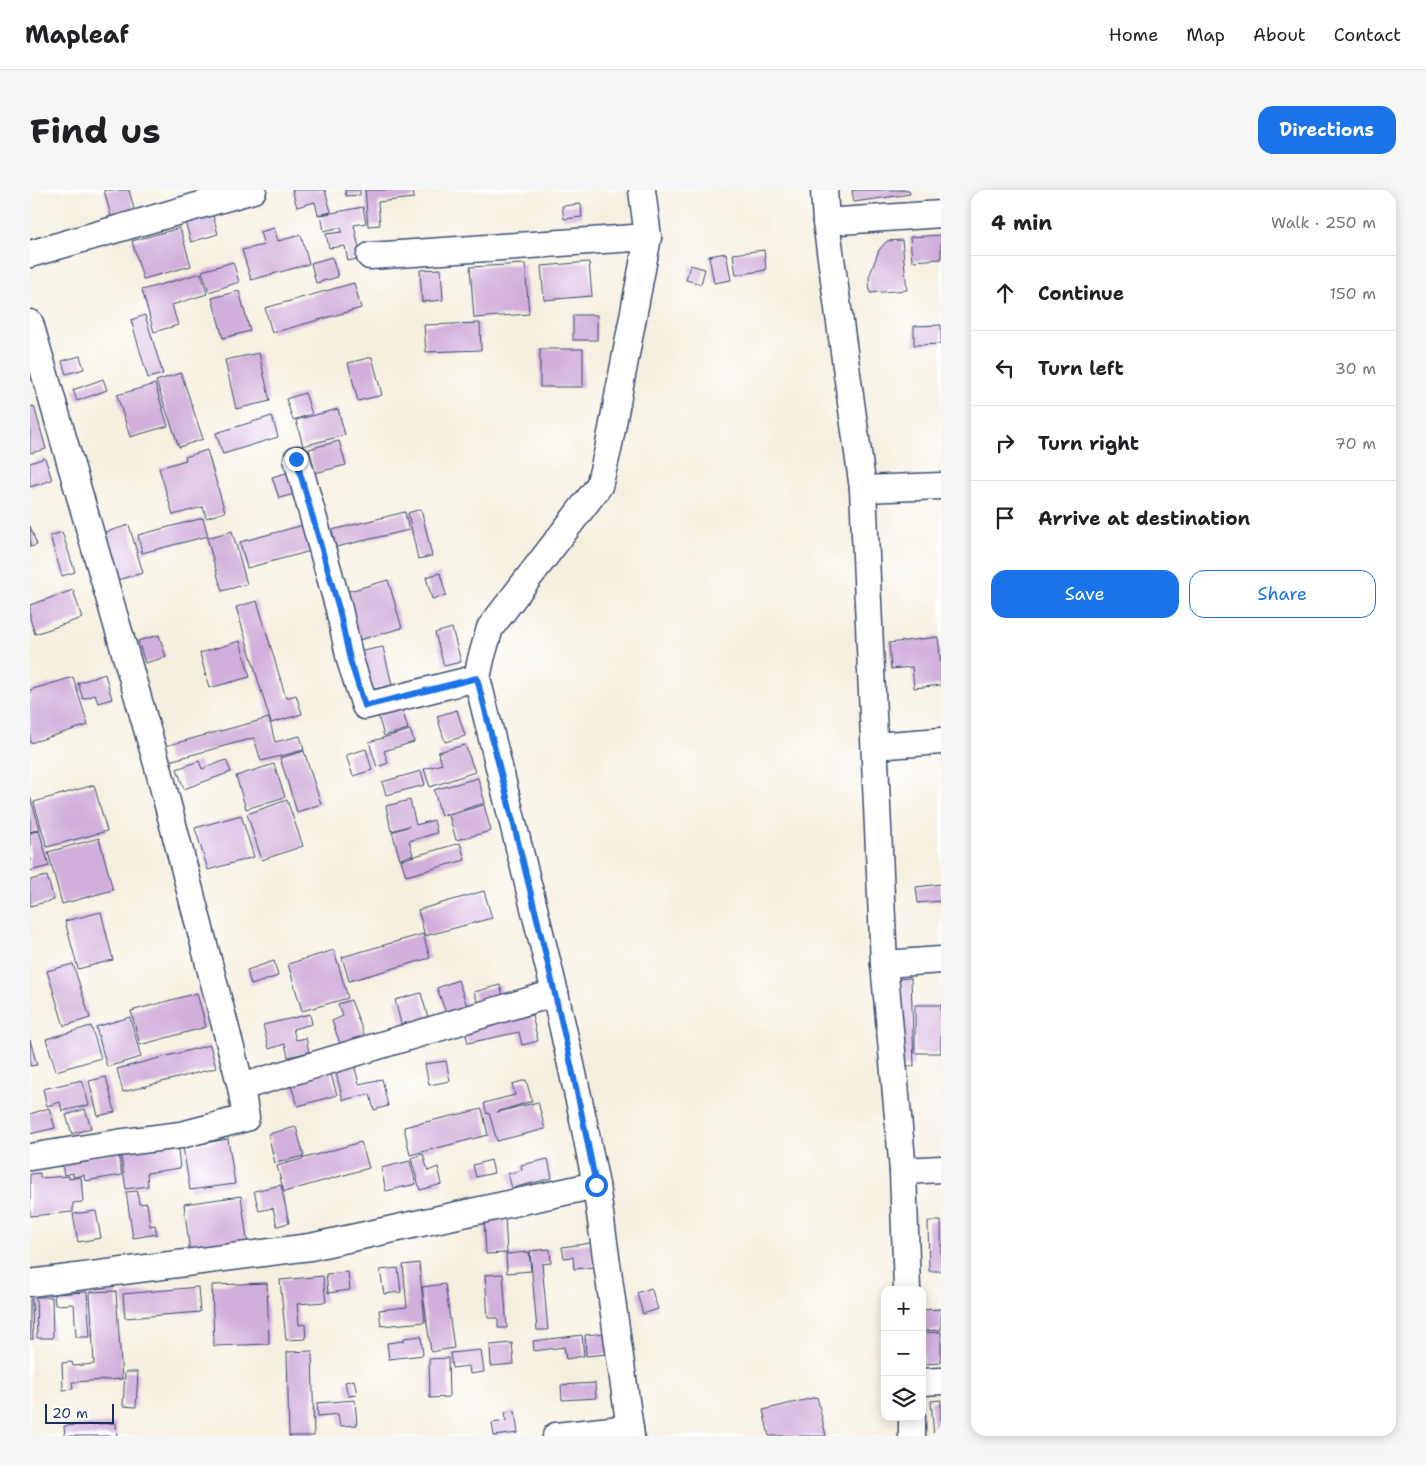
<!DOCTYPE html>
<meta charset="utf-8">
<style>
:root{--surface:#fff;--page:#f6f6f6;--text:#202124;--muted:#757577;--line:#e0e0e0;--accent:#1a73e8}
body{margin:0;font-family:"Shantell Sans",sans-serif;background:var(--page);color:var(--text)}
.controls{position:absolute;right:15px;bottom:15px;display:grid;overflow:hidden;border-radius:10px;box-shadow:0 2px 12px #0003}
.controls button{width:45px;height:45px;display:grid;place-items:center;padding:0;border:0;border-bottom:1px solid var(--line);background:var(--surface);color:var(--text);font:25px sans-serif}
.scale{position:absolute;left:15px;bottom:12px;width:69px;box-sizing:border-box;padding-left:5px;border:2px solid #1b2f5e;border-top:0;font-size:14px;line-height:18px;white-space:nowrap;color:#1b2f5e;-webkit-text-stroke:4px #fff;paint-order:stroke}
.stop{position:absolute;width:15px;height:15px;margin:-11px;border:4px solid #1a73e8;border-radius:50%;background:#fff}
.stop.end{background:#1a73e8;border-color:#fff;box-shadow:0 1px 5px #0008}
.list{margin:0;padding:0;list-style:none}
h2{display:flex;justify-content:space-between;align-items:center;height:65px;margin:0;padding:0 20px;font-size:21px}
h2 small{font-size:16px;font-weight:400;color:var(--muted)}
.list li{display:grid;grid-template-columns:32px 1fr auto;gap:15px;align-items:center;box-sizing:border-box;height:75px;padding:0 20px;border-top:1px solid var(--line)}
.list b{display:block;font-size:19px;white-space:nowrap}
.list em{font-size:16px;font-style:normal;color:var(--muted)}
.actions{display:flex;gap:10px;padding:15px 20px}
.actions a{flex:1;padding:11px 0;border:1px solid var(--accent);border-radius:15px;text-align:center;font-size:18px;color:var(--accent)}
.actions .main{background:var(--accent);color:#fff}
.icon{flex:none;width:28px;height:28px;fill:none;stroke:currentColor;stroke-width:2;stroke-linecap:round;stroke-linejoin:round}
.map{position:relative;flex:none;width:911px;height:1246px;overflow:hidden;border-radius:15px}
header{display:flex;align-items:center;gap:30px;box-sizing:border-box;height:70px;padding:0 25px;background:var(--surface);border-bottom:1px solid var(--line)}
header strong{font-size:24px}
nav{display:flex;gap:28px;margin-inline-start:auto;font-size:18px}
.intro{display:flex;align-items:center;justify-content:space-between;box-sizing:border-box;height:120px;padding:0 30px}
h1{margin:0;font-size:35px}
.button{padding:12px 22px;border-radius:15px;background:var(--accent);color:#fff;font-size:18px;font-weight:700}
main{display:flex;gap:30px;padding:0 30px}
aside{flex:1;background:var(--surface);border-radius:15px;box-shadow:0 2px 12px #0003}
.map>svg:first-child{display:block}
.building{fill:#d1aedb}
.lines{fill:none;stroke-linecap:round;stroke-linejoin:round}
.street-casing{stroke:#3c4c71;stroke-width:29}
.street{stroke:#fff;stroke-width:26}
.route{stroke:#1a73e8;stroke-width:6}
</style>
<header>
<strong>Mapleaf</strong>
<nav><a>Home</a><a>Map</a><a>About</a><a>Contact</a></nav>
</header>
<div class="intro"><h1>Find us</h1><a class="button">Directions</a></div>
<main>
<div class="map">
<svg width="911" height="1246" viewBox="0 0 911 1246">
<rect width="100%" height="100%" fill="#fff"/>
<filter id="ink" filterUnits="userSpaceOnUse"><feTurbulence type="fractalNoise" baseFrequency=".02" numOctaves="2"/><feDisplacementMap in="SourceGraphic" scale="10" xChannelSelector="R" yChannelSelector="G"/><feConvolveMatrix kernelMatrix="1 2 1 2 8 2 1 2 1" color-interpolation-filters="sRGB"/></filter>
<filter id="wash" filterUnits="userSpaceOnUse"><feTurbulence type="fractalNoise" baseFrequency=".0096" numOctaves="4" result="noise"/><feDisplacementMap in="SourceGraphic" scale="20" xChannelSelector="R" yChannelSelector="G"/><feGaussianBlur stdDeviation="1.12" result="paint"/><feColorMatrix in="noise" values="0 0 0 0 0 0 0 0 0 0 0 0 0 0 0 0 0 1.4 0 .05"/><feComposite in="paint" operator="in"/></filter>
<g filter="url(#wash)">
<rect width="100%" height="100%" fill="#f5efde"/>
<g id="blocks">
<g class="building">
<path d="M74,0H99L105,23L82,30Z"/>
<path d="M262,0H295L301,22L288,25L285,12L267,17Z"/>
<path d="M315,0H330V5L316,6Z"/>
<path d="M335,0H383L384,8L348,12L350,35L338,36Z"/>
<path d="M822,0H879L880,4L824,12Z"/>
<path d="M551,14L552,27L534,29L532,16Z"/>
<path d="M333,17L336,33L324,35L331,68L318,71L315,56L299,58L296,44L312,42L311,37L294,41L291,25Z"/>
<path d="M183,25L188,44L161,52L155,32Z"/>
<path d="M150,38L161,76L113,89L102,51Z"/>
<path d="M244,38L248,51L271,45L279,74L221,90L212,60L234,55L230,42Z"/>
<path d="M911,45V69L882,71L880,47Z"/>
<path d="M872,50L877,100L840,103L839,87L849,60L857,51Z"/>
<path d="M734,60L736,80L706,85L703,64Z"/>
<path d="M696,63L701,90L684,93L679,66Z"/>
<path d="M302,67L308,87L286,93L281,73Z"/>
<path d="M203,72L209,92L179,102L172,81Z"/>
<path d="M559,72L562,106L514,110L511,76Z"/>
<path d="M495,74L499,124L444,128L440,77Z"/>
<path d="M660,75L675,79L671,94L656,90Z"/>
<path d="M411,79L413,110L392,112L390,80Z"/>
<path d="M171,83L177,104L142,115L148,135L124,142L112,100Z"/>
<path d="M324,93L331,118L242,143L235,118Z"/>
<path d="M209,101L220,141L193,148L182,108Z"/>
<path d="M115,125L133,184L118,188L101,130Z"/>
<rect x="543" y="125" width="24" height="25"/>
<path d="M450,133L451,160L396,162L394,135Z"/>
<path d="M911,135V154L884,155V136Z"/>
<rect x="510" y="159" width="43" height="38"/>
<path d="M229,163L240,211L206,219L195,170Z"/>
<path d="M50,166L54,179L36,184L32,171Z"/>
<path d="M342,167L352,205L328,211L318,173Z"/>
<path d="M151,183L173,249L149,257L126,191Z"/>
<path d="M73,189L77,200L47,211L43,200Z"/>
<path d="M125,194L138,236L100,247L87,205Z"/>
<path d="M275,203L282,224L263,230L256,209Z"/>
<path d="M4,216L16,259L0,263V217Z"/>
<path d="M308,219L315,245L273,256L266,230Z"/>
<path d="M242,226L248,247L193,264L186,243Z"/>
<path d="M309,251L316,275L285,283L279,259Z"/>
<path d="M177,260L195,322L176,328L173,317L143,325L129,278L156,270L155,267Z"/>
<path d="M15,268L22,290L0,297V273Z"/>
<path d="M263,281L269,303L249,308L242,287Z"/>
<path d="M391,319L402,366L388,369L378,323Z"/>
<path d="M375,322L379,340L306,357L302,340Z"/>
<path d="M173,328L178,346L112,363L108,345Z"/>
<path d="M99,335L113,383L87,390L73,343Z"/>
<path d="M274,335L281,361L217,378L210,352Z"/>
<path d="M0,336L7,355L0,357Z"/>
<path d="M202,341L217,394L192,401L177,348Z"/>
<path d="M32,342L45,382L32,386L20,346Z"/>
<path d="M410,383L416,405L402,409L396,387Z"/>
<path d="M358,390L372,438L329,450L316,402Z"/>
<path d="M43,400L52,428L5,444L0,429V415Z"/>
<path d="M227,411L256,508L266,505L272,524L241,533L206,417Z"/>
<path d="M422,438L431,472L414,476L405,443Z"/>
<path d="M129,445L136,467L115,473L108,451Z"/>
<path d="M908,447L911,476V495L884,498L882,477L861,479L859,453Z"/>
<path d="M210,451L220,487L179,498L170,463Z"/>
<path d="M353,457L362,495L336,501L328,462Z"/>
<path d="M75,484L82,509L68,513L65,505L53,509L48,493Z"/>
<path d="M43,487L58,535L0,553V500Z"/>
<path d="M371,515L378,539L354,546L347,522Z"/>
<path d="M427,520L435,546L415,552L407,526Z"/>
<path d="M239,528L245,552L270,546L274,560L231,571L224,548L139,571L135,556Z"/>
<path d="M380,540L384,552L354,561L358,573L347,577L339,552Z"/>
<path d="M435,555L445,582L400,597L394,579L412,574L408,562Z"/>
<path d="M336,559L342,580L323,586L316,565Z"/>
<path d="M274,561L291,614L267,622L250,568Z"/>
<path d="M196,570L201,582L154,599L147,579L169,571L172,579Z"/>
<path d="M244,574L255,607L216,619L206,586Z"/>
<path d="M391,581L395,595L356,605L352,592Z"/>
<path d="M448,588L455,613L411,626L404,600Z"/>
<path d="M64,595L77,641L17,657L4,612Z"/>
<path d="M0,606L10,639L0,642Z"/>
<path d="M257,610L273,656L232,670L217,624Z"/>
<path d="M380,610L386,635L404,630L407,643L379,651L383,665L370,669L362,642L379,636L361,641L356,616Z"/>
<path d="M454,615L461,641L426,650L419,625Z"/>
<path d="M211,625L224,667L178,680L165,638Z"/>
<path d="M9,640L19,676L0,681V643Z"/>
<path d="M69,648L83,700L32,714L18,662Z"/>
<path d="M430,653L435,670L376,686L371,670Z"/>
<path d="M17,686L24,710L0,716V690Z"/>
<path d="M911,694V711L888,713L886,697Z"/>
<path d="M454,701L462,728L395,746L388,720Z"/>
<path d="M71,722L83,770L48,779L35,731Z"/>
<path d="M393,744L400,768L319,791L312,767Z"/>
<path d="M304,760L318,808L272,821L258,774Z"/>
<path d="M244,771L248,786L221,795L217,780Z"/>
<path d="M43,774L60,828L34,836L17,781Z"/>
<path d="M881,788L884,876H869L865,789Z"/>
<path d="M428,790L437,816L416,823L407,798Z"/>
<path d="M470,795L473,806L448,813L444,802Z"/>
<path d="M167,803L176,837L110,855L101,821Z"/>
<path d="M391,803L398,828L371,834L365,810Z"/>
<path d="M321,810L335,847L311,856L302,831L313,826L308,814Z"/>
<rect x="885" y="815" width="26" height="48"/>
<path d="M280,824L282,834L263,839L266,850L276,848L279,862L258,867L255,854L239,859L233,835Z"/>
<path d="M502,825L508,851L492,855L489,842L438,853L435,840Z"/>
<path d="M100,827L111,867L77,877L66,837Z"/>
<path d="M61,836L71,868L26,881L16,849Z"/>
<path d="M0,850L7,875L0,876Z"/>
<path d="M180,855L186,878L93,902L87,879Z"/>
<path d="M416,871L420,891L399,895L395,874Z"/>
<path d="M324,874L329,894L352,889L358,916L344,920L340,904L313,910L305,879Z"/>
<path d="M300,881L307,905L268,916L260,893Z"/>
<path d="M76,887L85,922L68,926L59,891Z"/>
<path d="M52,890L59,915L32,921L30,912L17,916L13,899Z"/>
<path d="M496,890L502,911L467,922L508,912L515,939L467,951L459,923L457,924L454,913L485,905L482,894Z"/>
<path d="M19,918L25,938L0,944V924Z"/>
<path d="M55,919L61,938L42,944L36,925Z"/>
<path d="M452,919L458,945L380,965L374,937Z"/>
<path d="M266,937L274,966L245,973L238,944Z"/>
<path d="M198,949L205,994L160,1000L153,957Z"/>
<path d="M331,952L339,978L254,1002L247,976Z"/>
<path d="M147,953L150,978L117,983L118,996L96,999L90,960Z"/>
<path d="M88,962L92,985L55,991L54,985L43,987V983L34,985L31,971Z"/>
<path d="M393,964L398,981L408,977L412,994L390,1000L381,968Z"/>
<path d="M518,969L522,988L482,998L478,984L492,980L491,975Z"/>
<path d="M461,970L464,983L446,987L443,975Z"/>
<path d="M380,971L386,994L356,1001L351,978Z"/>
<path d="M10,983V988L39,986V989L51,987L53,1012L43,1013V1022L0,1026V984Z"/>
<path d="M251,995L259,1033L247,1036L243,1018L229,1021L224,1001Z"/>
<path d="M107,1001L109,1014L117,1013L120,1036L125,1035L127,1044L103,1048L96,1002Z"/>
<path d="M211,1006L218,1056L160,1064L154,1014Z"/>
<path d="M66,1021L71,1048L48,1052L43,1024Z"/>
<path d="M475,1027L477,1063L456,1064L454,1028Z"/>
<path d="M898,1031H911V1081H899Z"/>
<path d="M561,1053L564,1077L544,1079L543,1067L534,1068L532,1057Z"/>
<path d="M520,1059L521,1073L512,1074L518,1140H507L500,1061Z"/>
<path d="M499,1062L501,1081L477,1083L476,1064Z"/>
<path d="M389,1073L395,1132L351,1136L349,1120L377,1117L373,1075Z"/>
<path d="M368,1078L371,1102L354,1104L350,1080Z"/>
<path d="M318,1082L320,1100L298,1103L296,1084Z"/>
<path d="M473,1084L477,1138H468V1128H458L455,1085Z"/>
<path d="M293,1086L296,1112L267,1114L269,1135L275,1134L276,1149L256,1150L250,1090Z"/>
<path d="M237,1093L239,1154L184,1156L182,1095Z"/>
<path d="M415,1094L424,1158L401,1162L392,1097Z"/>
<path d="M168,1097L170,1122L95,1128L93,1104Z"/>
<path d="M621,1098L628,1119L613,1124L607,1103Z"/>
<path d="M86,1101L92,1189L42,1192L43,1199L33,1200L32,1173L42,1172L43,1176L64,1174L60,1102Z"/>
<path d="M57,1102L60,1147H46L44,1114L25,1115L24,1104Z"/>
<path d="M6,1107H22L23,1148H7Z"/>
<path d="M0,1109H2L3,1149H0Z"/>
<path d="M911,1119V1140L892,1141V1120Z"/>
<path d="M911,1142V1173L894,1174L892,1143Z"/>
<path d="M576,1143L578,1164L556,1166L555,1145Z"/>
<path d="M552,1145L554,1166L536,1169L534,1157L504,1161L503,1151Z"/>
<path d="M391,1146L393,1165L359,1169L357,1153L374,1151V1148Z"/>
<path d="M482,1153L484,1174L461,1176L460,1155Z"/>
<path d="M451,1160L454,1182L440,1184L439,1176L422,1178L420,1163Z"/>
<path d="M282,1161L284,1246H259L257,1162Z"/>
<path d="M418,1168L419,1207L400,1208L399,1169Z"/>
<path d="M95,1182H108L106,1217L93,1216Z"/>
<path d="M324,1190L327,1205L318,1206L315,1192Z"/>
<path d="M565,1193L566,1208L532,1210L531,1195Z"/>
<path d="M787,1207L796,1246H739L733,1220Z"/>
<path d="M325,1210L327,1235L310,1236L308,1224L288,1226L287,1213Z"/>
<path d="M911,1210V1246H904L901,1211Z"/>
<path d="M485,1221L488,1243L464,1246L462,1233L476,1231L475,1222Z"/>
<path d="M86,1233L87,1246H35L34,1236Z"/>
</g>
</g>
</g>
<g filter="url(#ink)">
<use href="#blocks" fill-opacity="0" stroke="#3c4c71" stroke-width="1"/>
<g class="lines">
<defs>
<g id="street">
<path d="M794,0L796,32L833,299L854,774L873,981L877,1100"/>
<path d="M796,32L911,24"/>
<path d="M0,64L223,0"/>
<path d="M340,66L618,47"/>
<path d="M0,133L128,577L211,897L525,803"/>
<path d="M267,269L309,419L320,470L335,516L447,488"/>
<path d="M833,299L911,296"/>
<path d="M845,556L911,551"/>
<path d="M854,774L911,770"/>
<path d="M0,967L87,953L151,945L216,928L211,897"/>
<path d="M873,981L911,979"/>
<path d="M0,1093L280,1057L566,995"/>
<path d="M892,1192L911,1191"/>
<path d="M882,1227V1246"/>
<path d="M526,1246L600,1238"/>
<path d="M601,1246L566,995L552,924L525,803L447,488L451,469L460,438L569,296L578,260L618,47L612,0"/>
</g>
</defs>
<use href="#street" class="street-casing"/>
<use href="#street" class="street"/>
</g>
</g>
<g class="lines" filter="url(#ink)">
<path class="route" d="M266,269L309,419L320,470L335,516L447,488C489,656 533,824 566,995"/>
</g>
</svg>
<div class="controls">
<button>+</button>
<button>−</button>
<button><svg class="icon" aria-label="layers" viewBox="0 0 24 24"><path d="M12 4l9 5-9 5-9-5zM3 14l9 5 9-5"/></svg></button>
</div>
<div class="scale">20 m</div>
<div class="stop" style="left:566px;top:995px"></div>
<div class="stop end" style="left:266px;top:269px"></div>
</div>
<aside>
<h2>4 min<small>Walk · 250 m</small></h2>
<ul class="list">
<li><svg class="icon" aria-label="ahead" viewBox="0 0 24 24"><path d="M12 20V5M6 11l6-6 6 6"/></svg><div><b>Continue</b></div><em>150 m</em></li>
<li><svg class="icon" aria-label="left" viewBox="0 0 24 24"><path d="M17 20v-9H6M10 6l-5 5 5 5"/></svg><div><b>Turn left</b></div><em>30 m</em></li>
<li><svg class="icon" aria-label="right" viewBox="0 0 24 24"><path d="M7 20v-9h11M14 6l5 5-5 5"/></svg><div><b>Turn right</b></div><em>70 m</em></li>
<li><svg class="icon" aria-label="arrive" viewBox="0 0 24 24"><path d="M6 21V4h12l-3 4 3 4H6"/></svg><div><b>Arrive at destination</b></div></li>
</ul>
<div class="actions"><a class="main">Save</a><a>Share</a></div>
</aside>
</main>
